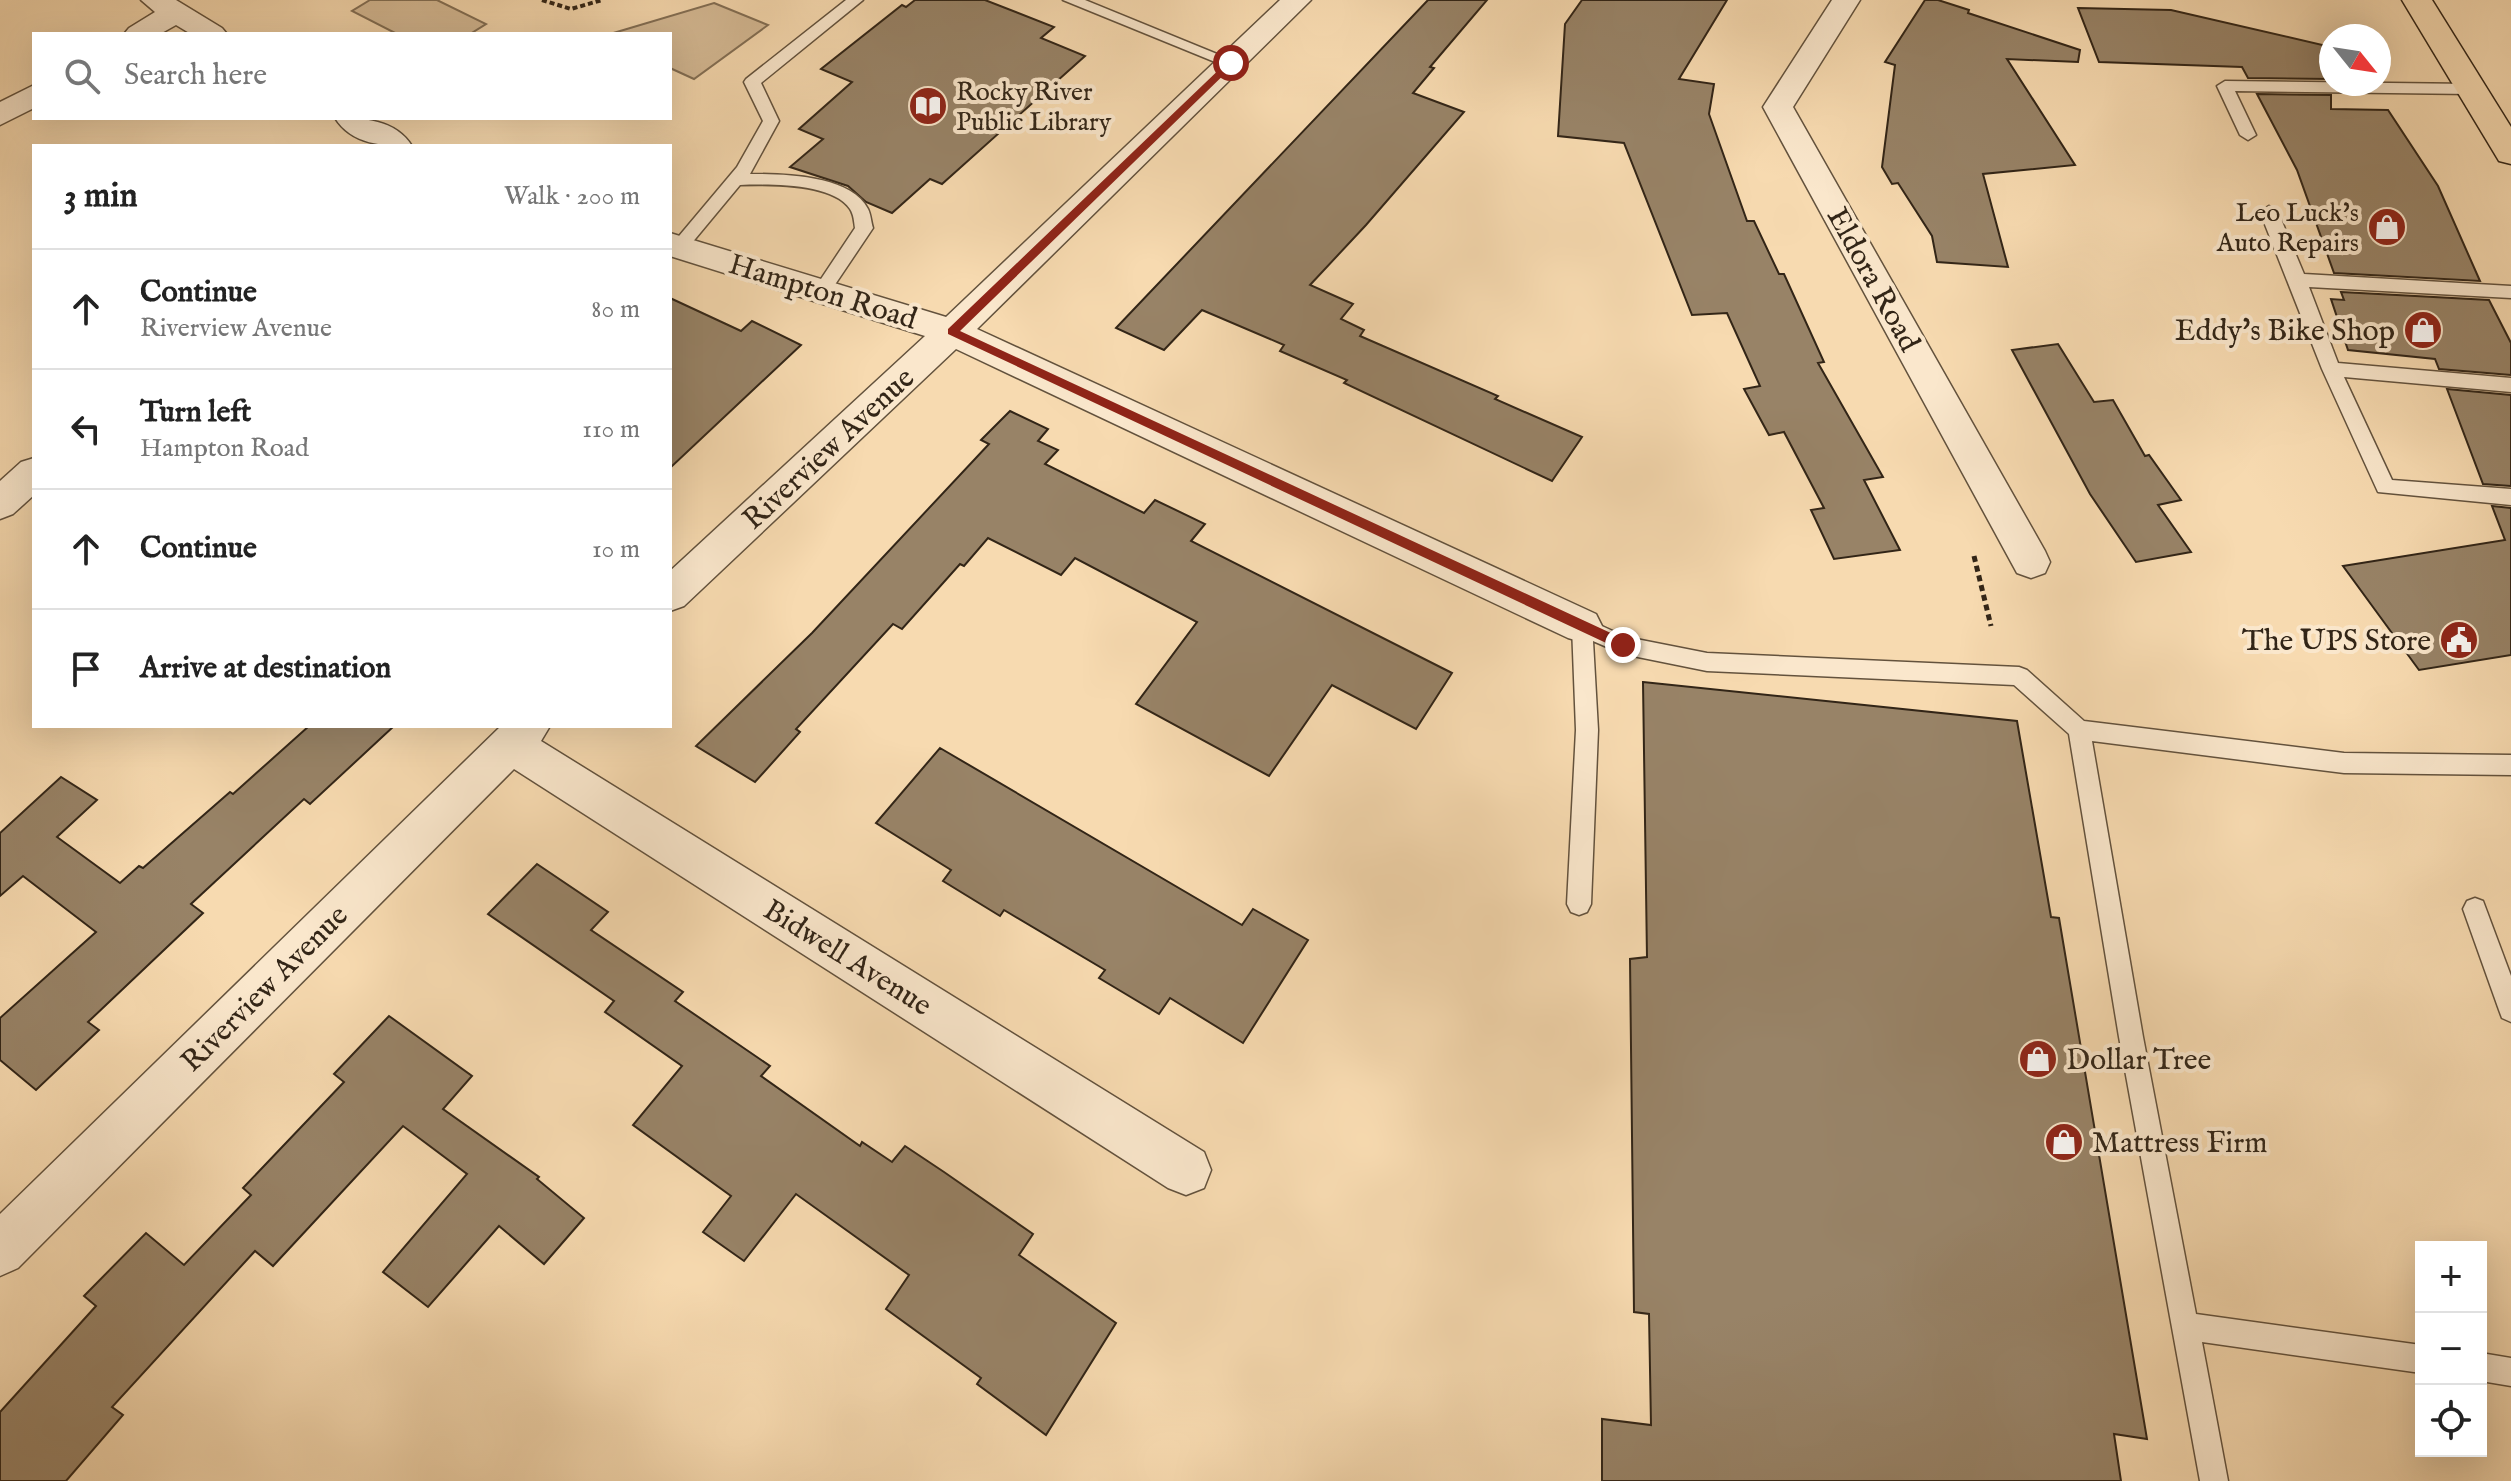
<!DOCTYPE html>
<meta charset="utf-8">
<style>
:root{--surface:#fff;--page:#f6f6f6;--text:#222;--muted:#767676;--line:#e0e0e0}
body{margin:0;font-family:"IM FELL English",serif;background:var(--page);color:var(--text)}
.controls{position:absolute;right:24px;bottom:24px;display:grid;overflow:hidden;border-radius:0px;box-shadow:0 8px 32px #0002}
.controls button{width:72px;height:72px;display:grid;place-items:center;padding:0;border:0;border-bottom:2px solid var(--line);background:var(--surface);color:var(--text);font:40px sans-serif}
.compass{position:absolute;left:2319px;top:24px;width:72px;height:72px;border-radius:50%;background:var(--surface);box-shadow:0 8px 32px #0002;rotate:120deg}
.stop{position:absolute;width:24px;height:24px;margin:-18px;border:6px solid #8f2418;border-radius:50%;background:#fff}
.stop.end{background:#8f2418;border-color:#fff;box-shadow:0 2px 8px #0008}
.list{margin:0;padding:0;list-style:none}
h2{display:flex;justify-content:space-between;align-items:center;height:104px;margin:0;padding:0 32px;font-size:34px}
h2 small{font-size:26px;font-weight:400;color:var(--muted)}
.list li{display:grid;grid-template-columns:52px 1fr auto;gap:24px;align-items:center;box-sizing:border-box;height:120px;padding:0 32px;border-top:2px solid var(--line)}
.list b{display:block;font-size:30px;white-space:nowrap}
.list p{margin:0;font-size:26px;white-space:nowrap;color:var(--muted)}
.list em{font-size:26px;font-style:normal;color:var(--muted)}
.icon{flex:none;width:44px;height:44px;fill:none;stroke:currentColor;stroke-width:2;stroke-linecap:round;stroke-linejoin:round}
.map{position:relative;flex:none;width:2511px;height:1481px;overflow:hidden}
.search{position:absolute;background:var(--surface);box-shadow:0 8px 32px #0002;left:32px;top:32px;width:640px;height:88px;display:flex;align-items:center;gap:20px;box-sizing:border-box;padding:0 28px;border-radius:0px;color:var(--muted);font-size:30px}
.panel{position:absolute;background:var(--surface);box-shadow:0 8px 32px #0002;left:32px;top:144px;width:640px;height:584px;border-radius:0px}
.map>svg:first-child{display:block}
.green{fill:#d6bb96;stroke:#847056;stroke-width:2}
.building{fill:#988367;stroke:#322517;stroke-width:2}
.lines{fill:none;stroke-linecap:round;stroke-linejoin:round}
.service-casing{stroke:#63523d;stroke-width:3}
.minor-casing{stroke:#63523d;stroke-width:3}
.primary-casing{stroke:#322517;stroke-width:3}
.path-far1{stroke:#322517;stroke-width:4;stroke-dasharray:5 3;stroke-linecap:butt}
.path{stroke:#322517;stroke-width:5;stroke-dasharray:6 4;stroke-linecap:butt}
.service{fill:#fae7cc;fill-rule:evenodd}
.minor{fill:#fae7cc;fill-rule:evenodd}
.primary{fill:#f7dab0;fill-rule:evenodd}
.route{fill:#8f2418}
.labels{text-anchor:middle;stroke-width:8;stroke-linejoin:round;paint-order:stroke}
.far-poi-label{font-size:26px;fill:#322517;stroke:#fae7cc;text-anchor:start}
.street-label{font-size:30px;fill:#322517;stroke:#fae7cc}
.poi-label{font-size:30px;fill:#322517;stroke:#fae7cc;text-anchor:end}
</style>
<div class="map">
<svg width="2511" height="1481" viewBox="0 0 2511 1481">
<rect width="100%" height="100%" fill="#f7dab0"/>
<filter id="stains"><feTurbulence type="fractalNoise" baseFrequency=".0025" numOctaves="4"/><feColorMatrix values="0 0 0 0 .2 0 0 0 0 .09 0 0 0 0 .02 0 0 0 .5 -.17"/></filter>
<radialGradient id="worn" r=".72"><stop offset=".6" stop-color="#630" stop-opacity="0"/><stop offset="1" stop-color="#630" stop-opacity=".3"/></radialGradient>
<g class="green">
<path d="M370,0H437L486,24L470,34H397L352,11Z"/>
<path d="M714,3L768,25L694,79L670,68V34H610Z"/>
</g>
<g class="building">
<path d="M915,0H985L1054,27L1041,38L1085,56L942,184L930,179L892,213L866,202L848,186L790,167L823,139L799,129L852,82L821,69L902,5L906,7Z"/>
<path d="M1428,0H1487L1430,67L1434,68L1413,93L1464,112L1366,225L1310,285L1353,304L1341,319L1364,330L1360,336L1498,396L1495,399L1582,437L1552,481L1344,383L1347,380L1280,351L1284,345L1202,310L1164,350L1116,328Z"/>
<path d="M1582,0H1727L1679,79L1714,84L1709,114L1747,221H1754L1779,274H1784L1824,362L1818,363L1883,477L1864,480L1900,550L1834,559L1811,510L1824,508L1784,432L1769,435L1744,389L1760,386L1727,313L1692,315L1624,143L1558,136L1565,24Z"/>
<path d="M1925,0H1938L1969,10L1968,13L2080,50L2078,62L2007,59L2075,165L1983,174L2008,267L1937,262L1932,236L1898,183L1892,184L1882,167L1895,65L1885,62Z"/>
<path d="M2078,8L2171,10L2331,47V79L2248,78L2242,67L2099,62Z"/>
<path d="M2257,94L2331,95V109L2388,110L2438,186L2480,281L2334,273L2297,170Z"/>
<path d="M2341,292L2489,300L2511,343V375L2439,369L2435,359L2348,350L2331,299L2344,300Z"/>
<path d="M670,298L741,331L752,321L801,345L670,468Z"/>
<path d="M2058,344L2094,402L2113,400L2145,456L2149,455L2181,500L2158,505L2191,552L2136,562L2090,494L2012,350Z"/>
<path d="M2447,389L2511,395V486L2483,484Z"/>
<path d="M1010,411L1048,429L1038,441L1058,450L1045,464L1144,513L1155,500L1205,524L1191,541L1452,673L1416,729L1332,685L1269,776L1136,704L1197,622L1075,558L1061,575L988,538L964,566L960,564L902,629L893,624L796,729L800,732L755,782L696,746L812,633L989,444L981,440Z"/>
<path d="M2492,506L2511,508V655L2419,670L2343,566L2505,540Z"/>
<path d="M1643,682L2017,721L2051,917L2059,918L2147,1439L2114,1434L2121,1481H1602V1419L1651,1425L1649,1314L1634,1312L1630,959L1647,957Z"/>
<path d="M309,726H394L310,804L304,799L191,904L203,913L88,1022L99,1030L36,1090L0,1060V1018L96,932L23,876L0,896V833L61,777L97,800L57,837L120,883L139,866L143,868L230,792L233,794Z"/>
<path d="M940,748L1242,925L1253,909L1308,940L1243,1043L1170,998L1159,1014L1099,978L1105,970L1004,910L1000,916L943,881L951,870L876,823Z"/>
<path d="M537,864L608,912L591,930L683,992L675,1001L770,1066L761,1076L860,1146L862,1142L892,1162L905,1146L944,1172L1033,1234L1019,1255L1116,1323L1046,1435L977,1384L981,1378L886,1309L909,1275L796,1194L744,1261L703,1232L731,1196L633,1125L682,1066L605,1012L614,1001L488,914Z"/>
<path d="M389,1016L472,1076L443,1109L539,1177L537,1179L584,1218L544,1264L499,1226L428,1307L383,1272L467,1174L403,1126L273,1266L255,1251L112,1407L123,1415L66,1481H0V1412L96,1306L84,1296L146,1233L184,1265L251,1195L243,1188L344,1082L334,1074Z"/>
</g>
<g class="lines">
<defs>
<g id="service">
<path d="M846,0H863L761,83L779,121L750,174C783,174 851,175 868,209C871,215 871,222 873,228L828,295H816L813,291L855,228C854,222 854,215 850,209C833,183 769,184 740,185L686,250H674L671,246L674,242L737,167L763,121L744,82L746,79Z"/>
<path d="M1063,0H1085L1239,63L1237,66H1225Z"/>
<path d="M2225,81L2472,84L2480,89L2472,94L2235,91L2256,135L2248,140L2240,135L2217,86Z"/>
<path d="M2269,206L2278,212L2304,274L2511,286V298L2309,287L2338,363L2511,378V392L2344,377L2392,480L2511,489V505L2378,492L2322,369L2260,212Z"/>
<path d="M1582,617L1626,637L1707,653L2019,667L2027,670L2084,721L2344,753L2511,755V775L2344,773L2092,741L2143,1037L2196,1314L2421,1345V1373L2202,1342L2228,1481H2200L2119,1037L2069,734L2014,685L1707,671L1623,654L1593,641L1598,730L1591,904L1587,912L1579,915L1571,912L1567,904L1576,730L1572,626L1575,620Z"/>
<path d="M2475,898L2483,901L2511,976V1022L2502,1018L2499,1010L2463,909L2467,901Z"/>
<path d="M2481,1353L2511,1358V1386L2481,1381Z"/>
</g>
<g id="minor">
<path d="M141,0H176L222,28L227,34H191L176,25L160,34H124L129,28L155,12Z"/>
<path d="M1280,0H1311L977,329L1596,614L1602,626L1596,638L1582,642L1568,638L956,349L684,606L670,611V571L925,336L670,256V233L946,317Z"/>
<path d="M1832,0H1860L1793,107L2045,551L2050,562L2045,573L2031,578L2017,573L1763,107Z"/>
<path d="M34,85V108L0,125V102Z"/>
<path d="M335,118C363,118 395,119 412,146C383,146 352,145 335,118Z"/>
<path d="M34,458V495L13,514L0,519V481L21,462Z"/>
<path d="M501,726H550L541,741L1204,1152L1211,1170L1204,1188L1186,1195L1168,1188L514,769L18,1268L0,1276V1214Z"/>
</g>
<path id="primary" d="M2402,0H2432L2511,127V164L2499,161Z"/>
</defs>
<use href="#service" class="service-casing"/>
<use href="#minor" class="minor-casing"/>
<use href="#primary" class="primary-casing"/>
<path class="path-far1" d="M542,0L571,9L602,0"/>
<path class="path" d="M1974,556L1991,626"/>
<use href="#service" class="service"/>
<use href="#minor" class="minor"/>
<use href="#primary" class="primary"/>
</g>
<path class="route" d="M1228,61L1236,63L960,331L1628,641V649H1619L948,334V329Z"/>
<defs>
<symbol id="library-disc" viewBox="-11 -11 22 22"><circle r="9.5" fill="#8f2418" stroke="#fae7cc"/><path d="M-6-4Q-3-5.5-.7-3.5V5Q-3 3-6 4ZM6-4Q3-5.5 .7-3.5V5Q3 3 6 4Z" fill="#fff"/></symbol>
<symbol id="shop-disc" viewBox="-11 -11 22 22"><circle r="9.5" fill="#8f2418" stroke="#fae7cc"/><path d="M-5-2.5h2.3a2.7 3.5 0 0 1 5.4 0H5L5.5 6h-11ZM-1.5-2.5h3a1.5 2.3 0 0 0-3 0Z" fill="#fff"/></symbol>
<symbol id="civic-disc" viewBox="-11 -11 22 22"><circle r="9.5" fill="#8f2418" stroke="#fae7cc"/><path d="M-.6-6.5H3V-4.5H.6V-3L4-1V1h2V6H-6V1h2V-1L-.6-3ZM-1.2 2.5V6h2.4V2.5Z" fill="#fff"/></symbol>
</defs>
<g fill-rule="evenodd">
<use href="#library-disc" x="906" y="84" width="44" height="44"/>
<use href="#shop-disc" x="2365" y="205" width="44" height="44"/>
<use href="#shop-disc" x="2401" y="308" width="44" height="44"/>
<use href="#civic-disc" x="2437" y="618" width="44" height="44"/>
<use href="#shop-disc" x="2016" y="1037" width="44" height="44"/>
<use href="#shop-disc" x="2042" y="1120" width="44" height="44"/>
</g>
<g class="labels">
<g class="far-poi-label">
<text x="956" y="100">Rocky River<tspan x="956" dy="30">Public Library</tspan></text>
<text x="2359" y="221" text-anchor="end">Leo Luck's<tspan x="2359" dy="30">Auto Repairs</tspan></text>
</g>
<g class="street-label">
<text transform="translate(1874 279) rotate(61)" y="10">Eldora Road</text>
<text transform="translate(823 291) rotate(17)" y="10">Hampton Road</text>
<text transform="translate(828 448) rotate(-43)" y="10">Riverview Avenue</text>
<text transform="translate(848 957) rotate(32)" y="10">Bidwell Avenue</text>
<text transform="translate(264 988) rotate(-45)" y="10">Riverview Avenue</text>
</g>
<g class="poi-label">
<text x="2395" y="340">Eddy's Bike Shop</text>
<text x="2431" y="650">The UPS Store</text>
<text x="2066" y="1069" text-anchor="start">Dollar Tree</text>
<text x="2092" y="1152" text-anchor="start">Mattress Firm</text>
</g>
</g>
<rect width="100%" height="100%" filter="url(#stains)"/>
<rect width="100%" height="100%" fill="url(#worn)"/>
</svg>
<div class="controls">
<button>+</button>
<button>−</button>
<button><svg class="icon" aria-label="locate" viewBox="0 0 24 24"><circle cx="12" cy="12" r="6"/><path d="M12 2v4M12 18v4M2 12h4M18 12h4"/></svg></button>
</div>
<svg class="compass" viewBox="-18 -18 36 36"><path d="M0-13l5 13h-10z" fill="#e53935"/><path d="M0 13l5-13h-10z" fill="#767676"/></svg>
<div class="stop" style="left:1231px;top:63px"></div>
<div class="stop end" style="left:1623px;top:645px"></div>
<div class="search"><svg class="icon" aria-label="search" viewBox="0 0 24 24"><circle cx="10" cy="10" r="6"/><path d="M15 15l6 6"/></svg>Search here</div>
<section class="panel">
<h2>3 min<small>Walk · 200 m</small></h2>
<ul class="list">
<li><svg class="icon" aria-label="ahead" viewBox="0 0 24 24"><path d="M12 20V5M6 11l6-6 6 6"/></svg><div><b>Continue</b><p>Riverview Avenue</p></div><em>80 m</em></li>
<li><svg class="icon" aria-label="left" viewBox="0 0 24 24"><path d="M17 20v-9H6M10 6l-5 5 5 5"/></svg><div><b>Turn left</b><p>Hampton Road</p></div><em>110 m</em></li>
<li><svg class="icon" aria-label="ahead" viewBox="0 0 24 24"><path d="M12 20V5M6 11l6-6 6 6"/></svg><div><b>Continue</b></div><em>10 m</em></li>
<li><svg class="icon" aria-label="arrive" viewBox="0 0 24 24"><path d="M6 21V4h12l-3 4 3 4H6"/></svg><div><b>Arrive at destination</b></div></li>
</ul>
</section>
</div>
